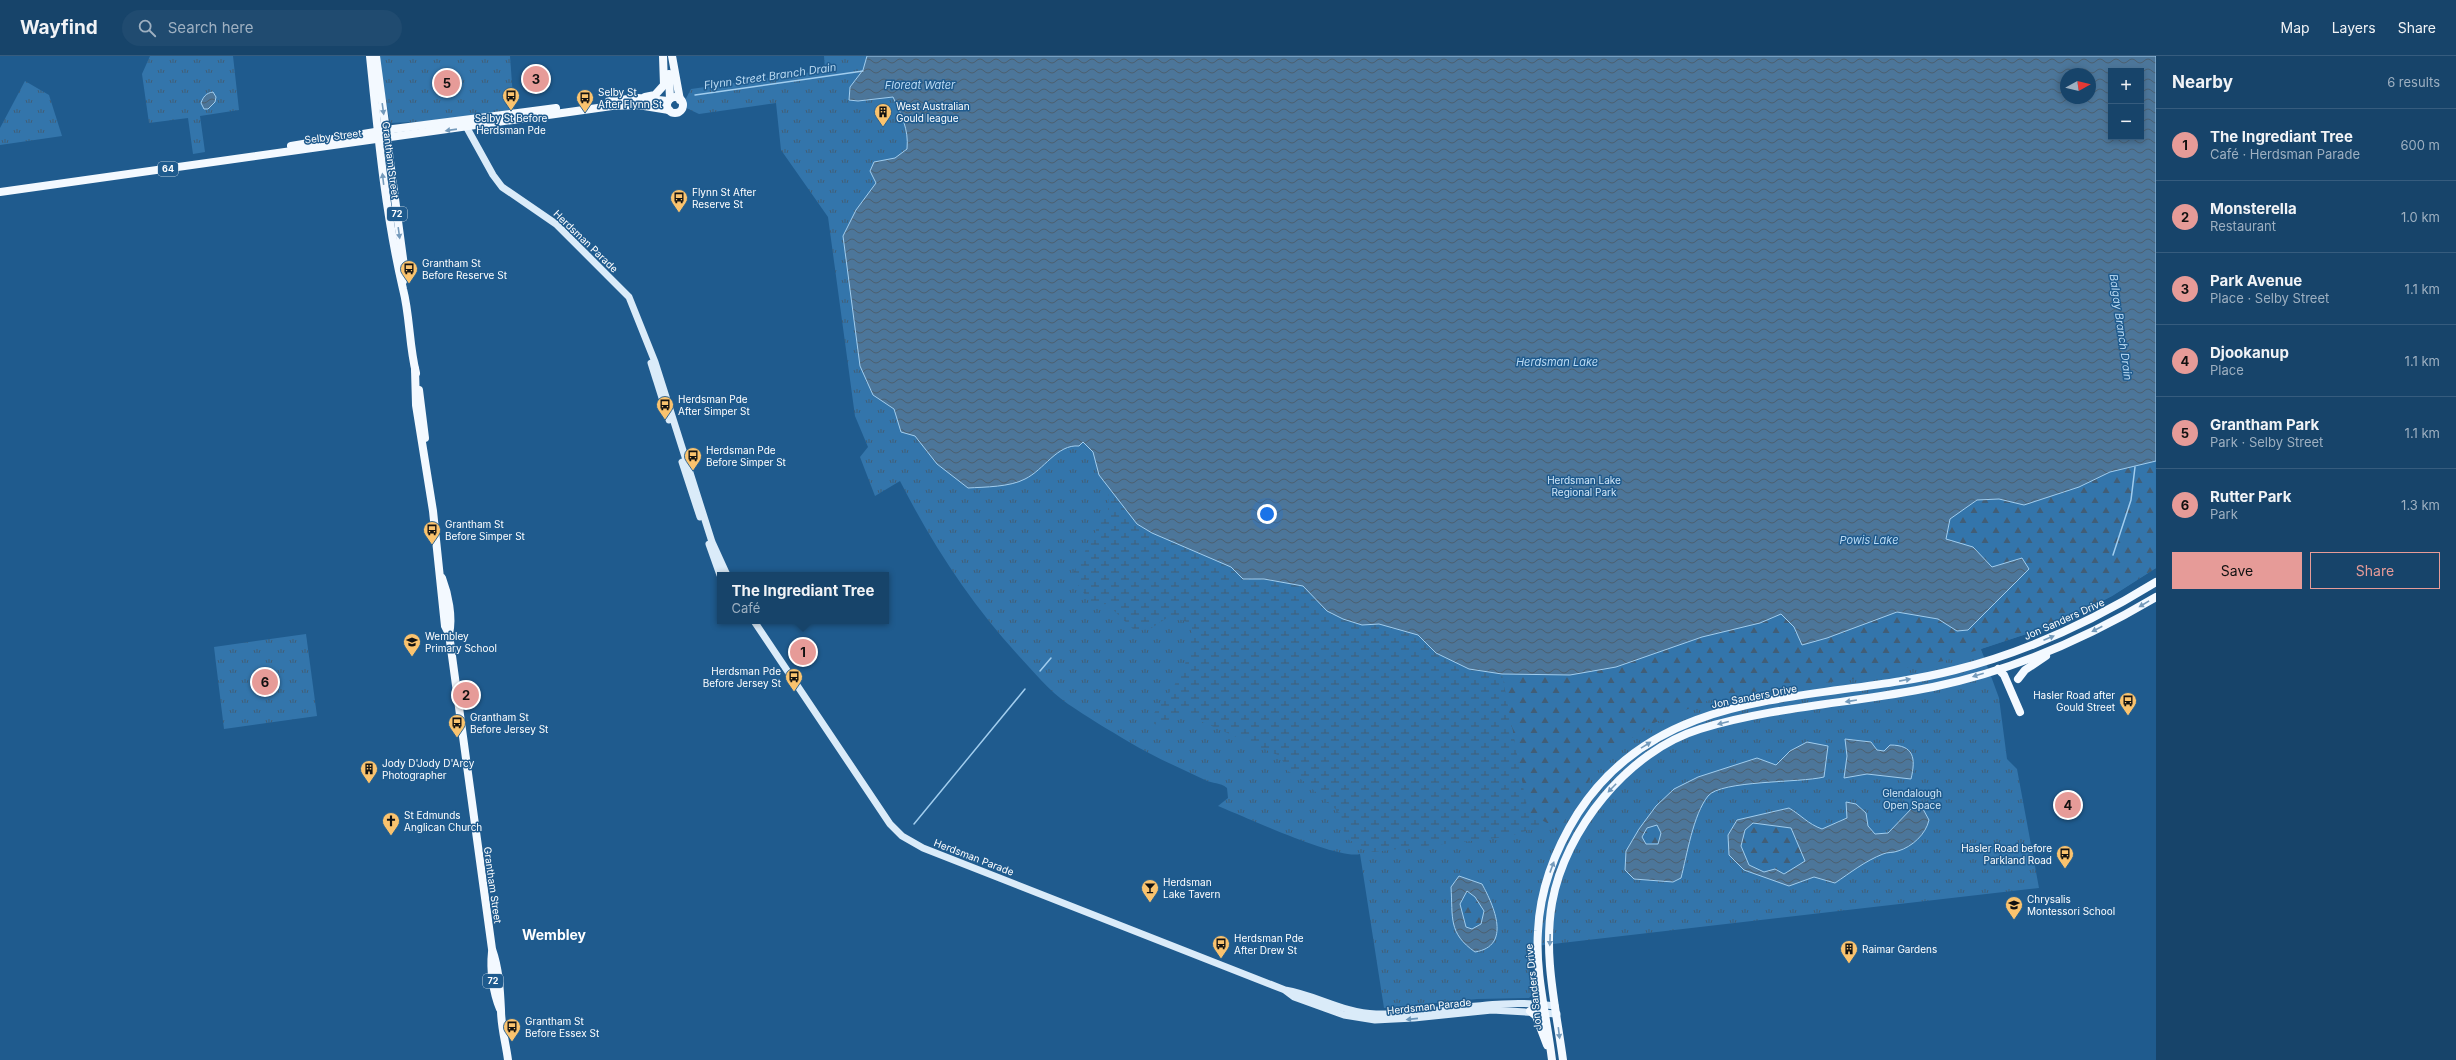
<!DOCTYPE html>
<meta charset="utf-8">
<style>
:root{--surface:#17446a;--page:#204b70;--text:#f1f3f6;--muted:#9eb0c1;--line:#365c7e;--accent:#e69b98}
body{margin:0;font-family:Inter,sans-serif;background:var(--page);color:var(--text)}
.controls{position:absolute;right:12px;top:12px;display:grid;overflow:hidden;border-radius:0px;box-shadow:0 2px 6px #0003}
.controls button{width:36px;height:36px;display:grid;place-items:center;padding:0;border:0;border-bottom:1px solid var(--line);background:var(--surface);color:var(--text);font:20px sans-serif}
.compass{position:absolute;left:2060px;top:12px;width:36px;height:36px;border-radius:50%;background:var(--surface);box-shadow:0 2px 6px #0003;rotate:82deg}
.you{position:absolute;left:1267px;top:458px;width:14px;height:14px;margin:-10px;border:3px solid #fff;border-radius:50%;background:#1a73e8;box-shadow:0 0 0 6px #1a73e833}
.badge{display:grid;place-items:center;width:26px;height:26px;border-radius:50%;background:var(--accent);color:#111;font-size:13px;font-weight:700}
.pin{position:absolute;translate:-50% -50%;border:2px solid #fff;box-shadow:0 1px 4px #0006}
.popup{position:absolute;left:717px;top:516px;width:172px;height:52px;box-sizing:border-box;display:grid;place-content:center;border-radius:0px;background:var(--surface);filter:drop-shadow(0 1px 3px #0005);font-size:13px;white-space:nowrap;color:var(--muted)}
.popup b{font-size:15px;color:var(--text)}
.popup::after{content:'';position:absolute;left:50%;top:100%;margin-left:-8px;border:8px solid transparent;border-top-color:var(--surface)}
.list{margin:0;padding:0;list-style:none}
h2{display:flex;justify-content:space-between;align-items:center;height:52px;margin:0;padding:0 16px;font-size:17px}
h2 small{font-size:13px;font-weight:400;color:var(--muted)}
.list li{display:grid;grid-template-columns:26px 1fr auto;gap:12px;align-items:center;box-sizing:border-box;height:72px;padding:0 16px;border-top:1px solid var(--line)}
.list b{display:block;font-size:15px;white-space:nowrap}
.list p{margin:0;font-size:13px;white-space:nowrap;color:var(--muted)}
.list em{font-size:13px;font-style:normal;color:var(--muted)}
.actions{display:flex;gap:8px;padding:12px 16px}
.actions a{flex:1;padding:9px 0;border:1px solid var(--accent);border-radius:0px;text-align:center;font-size:14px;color:var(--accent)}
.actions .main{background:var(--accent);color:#111}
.icon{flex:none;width:22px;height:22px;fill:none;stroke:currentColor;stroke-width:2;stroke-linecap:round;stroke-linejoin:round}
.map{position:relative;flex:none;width:2156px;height:1004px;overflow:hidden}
header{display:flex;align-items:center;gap:24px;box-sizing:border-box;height:56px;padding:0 20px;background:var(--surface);border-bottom:1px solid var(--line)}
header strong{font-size:19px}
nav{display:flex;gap:22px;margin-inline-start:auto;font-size:14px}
.search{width:280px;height:36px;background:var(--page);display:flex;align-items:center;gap:10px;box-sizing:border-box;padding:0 14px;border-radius:22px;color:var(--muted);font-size:15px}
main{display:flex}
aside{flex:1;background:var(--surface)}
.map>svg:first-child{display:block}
.grass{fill:url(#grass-tufts);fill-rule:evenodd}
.forest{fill:url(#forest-firs)}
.wetland{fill:url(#wetland-marsh)}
.water{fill:url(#water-waves);stroke:#a1cdee;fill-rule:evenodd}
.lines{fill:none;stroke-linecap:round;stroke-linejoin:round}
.stream{stroke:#a1cdee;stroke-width:1.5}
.secondary{stroke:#daebf9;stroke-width:7}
.primary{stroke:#f3f9ff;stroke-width:8}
.oneway{fill:#749abb}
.oneway2{fill:#6a95b9}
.labels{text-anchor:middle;stroke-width:3;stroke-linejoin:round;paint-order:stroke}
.shield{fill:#1f5b8e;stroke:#bccedd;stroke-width:1}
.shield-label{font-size:9px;font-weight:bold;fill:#fff}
.poi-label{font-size:10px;fill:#fff;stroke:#1f5b8e;text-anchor:start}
.street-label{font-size:10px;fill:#fff;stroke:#1f5b8e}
.park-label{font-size:10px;fill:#d3e8f9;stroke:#1f5b8e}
.water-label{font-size:11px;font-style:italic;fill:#badaf3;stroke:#1f5b8e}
.district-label{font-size:14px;font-weight:bold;fill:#fff;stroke:#1f5b8e}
</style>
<header>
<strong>Wayfind</strong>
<div class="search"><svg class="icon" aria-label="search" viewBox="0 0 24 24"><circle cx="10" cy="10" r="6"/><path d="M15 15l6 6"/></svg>Search here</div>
<nav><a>Map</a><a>Layers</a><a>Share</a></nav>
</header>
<main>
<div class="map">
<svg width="2156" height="1004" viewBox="0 0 2156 1004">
<defs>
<pattern id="grass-tufts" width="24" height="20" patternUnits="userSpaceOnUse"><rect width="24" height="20" fill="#3375ab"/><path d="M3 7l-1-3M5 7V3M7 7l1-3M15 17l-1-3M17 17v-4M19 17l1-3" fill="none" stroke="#415e77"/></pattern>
<pattern id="forest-firs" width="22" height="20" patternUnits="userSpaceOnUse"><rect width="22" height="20" fill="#3375ab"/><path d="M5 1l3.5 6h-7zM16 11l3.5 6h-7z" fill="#415e77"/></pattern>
<pattern id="wetland-marsh" width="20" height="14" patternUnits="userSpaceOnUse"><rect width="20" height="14" fill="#3375ab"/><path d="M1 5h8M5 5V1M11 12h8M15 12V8" fill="none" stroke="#415e77"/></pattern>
<pattern id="water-waves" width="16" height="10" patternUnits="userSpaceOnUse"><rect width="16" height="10" fill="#4c769a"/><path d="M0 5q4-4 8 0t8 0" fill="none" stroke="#4c5f6f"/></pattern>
</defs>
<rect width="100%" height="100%" fill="#1f5b8e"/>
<g class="grass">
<path d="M150,0H233L239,54L200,60L205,96L193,98L188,62L149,67L142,18Z"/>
<path d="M378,0H510L514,55L432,65L390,67Z"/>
<path d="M824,0H2156V512L2112,540L2057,568L1981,593L1999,642L2007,703L2017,713L2039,832L1527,891L1532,939L1529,942L1477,943L1384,952L1360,798C1338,804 1243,760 1218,750L1228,742L1227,732C1220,726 1213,728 1205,724C1180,712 1154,701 1129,686C1109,674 1087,661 1068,648C1049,635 1034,616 1018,599C971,548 932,488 900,425L875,440L860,401L868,391L855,360L828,161L781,94L776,47L699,58L682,50L691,33L825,14ZM2111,15H2141V81H2111ZM2066,18H2090V42H2066Z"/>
<path d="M25,25L49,39L62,80L0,89V72Z"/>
<path d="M306,578L317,660L224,673L214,591Z"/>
</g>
<g class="forest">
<path d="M2156,405V512L2112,540L2057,568L1944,605L1909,611L1890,618L1717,641L1654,667L1603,702L1558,775L1528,757L1502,618L1570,619L1702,581L1760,567L1782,558L1794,571L1802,589L1827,582L1897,556L1938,563L1957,575L1968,574L1983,557L2021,502L1992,511L1973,491L1946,483L1949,463L1977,444L1999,443L2024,449L2079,431L2110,416Z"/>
<path d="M1753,767L1791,772L1805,805L1784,818L1775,813L1764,816L1749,809L1741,790L1745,774Z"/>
<path d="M1657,769L1661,777L1658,788H1646L1642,781L1647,772Z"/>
<path d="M1467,835L1475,841L1484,855L1481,868L1472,873L1467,871L1460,848Z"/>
</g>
<path class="wetland" d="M1109,430L1116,443L1128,454L1137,468L1152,477L1231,511L1243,523H1264L1303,530L1327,555L1343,563L1362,569L1379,568L1418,579L1436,597L1468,613L1502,618L1528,757L1549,768L1506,781L1373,796L1345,782L1341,758L1302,724L1288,715L1280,700L1184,658L1157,669L1148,665C1173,633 1192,611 1192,568L1170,560L1150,573L1135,575L1107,548L1092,549L1076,526L1073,517L1108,454Z"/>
<g class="water">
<path d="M867,0H2156V405L2110,416L2079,431L2024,449L1999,443L1977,444L1950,463L1946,483L1973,491L1992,511L2022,502L2029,513L1968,574L1957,575L1938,563L1897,556L1827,582L1802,589L1794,571L1781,558L1760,567L1702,581L1616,611L1570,619L1502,618L1469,613L1436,597L1418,579L1379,568L1362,569L1343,563L1327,555L1303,530L1264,523H1243L1231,511L1152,477L1137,468L1099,419L1093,396L1083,386L1079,390C1057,388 1044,414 1025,423C1010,431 985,431 968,432L937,408L915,380L901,376L894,353L873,339L860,310L843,180L856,154L876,127L870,115L874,106L895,102L907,93C909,73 901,58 893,41L858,45L849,44L850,31L863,14ZM2111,15H2141V81H2111ZM2066,18H2090V42H2066Z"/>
<path d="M213,36L216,41L215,46L208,53H204L201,47C203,41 206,37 213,36Z"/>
<path d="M1845,683L1871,686L1877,694L1884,695L1890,689C1914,689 1916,702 1911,723L1867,718L1844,722L1847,700Z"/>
<path d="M1807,686L1828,690L1824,721C1800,727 1721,724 1708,740C1693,759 1687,799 1681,822L1673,826L1634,823L1625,814L1626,795L1639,773L1656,750L1674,733L1698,721L1757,702L1776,709L1790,695ZM1657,769L1661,777L1658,788H1646L1642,781L1647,772Z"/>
<path d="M1846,746L1856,748L1866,757L1868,770L1875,778L1888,777L1913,751L1923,753L1929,764C1926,778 1912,791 1898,795C1893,797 1887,796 1883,798C1865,805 1850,817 1835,827L1814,821L1789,830L1744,814L1729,799L1728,779L1737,764L1789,752C1801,759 1808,768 1822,773L1847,762ZM1753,767L1791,772L1805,805L1784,818L1775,813L1764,816L1749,809L1741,790L1745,774Z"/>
<path d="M1459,820L1482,828C1494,850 1512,890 1475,896C1448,877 1453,862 1451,831ZM1467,835L1475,841L1484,855L1481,868L1472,873L1466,871L1460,848Z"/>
</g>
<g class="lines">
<g class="stream">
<path d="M695,39L863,15"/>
<path d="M2113,499L2131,444L2135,411"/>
<path d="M1040,615L1051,602"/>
<path d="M914,768L1025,633"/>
</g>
<g class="secondary">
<path d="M465,66L467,72L493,119L502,131L556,168L629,241L655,306L712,486L727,519"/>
<path d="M651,307L669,364"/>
<path d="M682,406L700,461"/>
<path d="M709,488L720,519"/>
<path d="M754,565L890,768L902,780L923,792L1285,934C1316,939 1343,957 1376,958C1436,959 1495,941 1555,950"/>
<path d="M1286,935L1294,941L1344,959L1375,964L1414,962L1492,954L1557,958"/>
</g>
<g class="primary">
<path d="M370,0C378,78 385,156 403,233C410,260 409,289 416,317"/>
<path d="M376,0L404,210L403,225"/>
<path d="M672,0L680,44"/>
<path d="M669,18L670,43"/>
<path d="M645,41L655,39L664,29L663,0"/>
<circle cx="675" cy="49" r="8"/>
<path d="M609,45L638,42L668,45"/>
<path d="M291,90L393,73L556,52"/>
<path d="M0,136L612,50L638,49L669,54"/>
<path d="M415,313L416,349L433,455L445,570L449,578L492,893C499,913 500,933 501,954C501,971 506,988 508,1004"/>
<path d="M419,334L425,382"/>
<path d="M442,522C448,538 453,561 449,578"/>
<path d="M1998,613L2004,619L2020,656"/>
<path d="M2018,623L2025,614L2046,600"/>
<path d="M492,896C490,914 493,936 500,953"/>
<path d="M1530,955L1536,960L1547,989"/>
<path d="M1552,1004C1547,962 1535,917 1538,875C1540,832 1556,792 1578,757C1663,625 1822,648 1955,614C2027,596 2093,565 2156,526"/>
<path d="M1563,1004C1556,952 1543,899 1552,847C1565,774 1628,695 1700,673C1775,650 1856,647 1933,631C2012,615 2087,582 2156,541"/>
</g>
</g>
<defs><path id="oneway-solid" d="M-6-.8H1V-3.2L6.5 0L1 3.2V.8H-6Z"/></defs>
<g class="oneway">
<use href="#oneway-solid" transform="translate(383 53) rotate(82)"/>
<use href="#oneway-solid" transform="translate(451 74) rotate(172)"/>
<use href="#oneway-solid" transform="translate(383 123) rotate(-97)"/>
<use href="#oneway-solid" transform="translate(399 177) rotate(82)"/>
<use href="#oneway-solid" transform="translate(2144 548) rotate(149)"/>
<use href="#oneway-solid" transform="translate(2097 573) rotate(153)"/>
<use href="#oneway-solid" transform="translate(2049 582) rotate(-23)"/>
<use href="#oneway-solid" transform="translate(1978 619) rotate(163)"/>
<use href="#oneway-solid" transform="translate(1905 624) rotate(-11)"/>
<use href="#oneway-solid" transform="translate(1851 645) rotate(171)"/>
<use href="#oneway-solid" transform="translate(1723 667) rotate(166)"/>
<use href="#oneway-solid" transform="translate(1646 689) rotate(-32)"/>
<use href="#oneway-solid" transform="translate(1612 732) rotate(134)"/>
<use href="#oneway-solid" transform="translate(1552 811) rotate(-70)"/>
<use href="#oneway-solid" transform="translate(1550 884) rotate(92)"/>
<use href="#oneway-solid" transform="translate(1559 977) rotate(83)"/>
</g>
<use class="oneway2" href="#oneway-solid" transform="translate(1412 963) rotate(174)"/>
<defs>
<symbol id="bus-pin" viewBox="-11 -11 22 30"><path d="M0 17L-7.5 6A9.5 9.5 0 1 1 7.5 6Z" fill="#fac36e" stroke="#1f5b8e"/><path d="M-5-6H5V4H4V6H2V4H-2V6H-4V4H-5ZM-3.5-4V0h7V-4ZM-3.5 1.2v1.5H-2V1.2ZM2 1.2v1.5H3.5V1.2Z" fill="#111"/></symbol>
<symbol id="building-pin" viewBox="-11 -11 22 30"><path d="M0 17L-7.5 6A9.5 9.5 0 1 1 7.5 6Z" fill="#fac36e" stroke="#1f5b8e"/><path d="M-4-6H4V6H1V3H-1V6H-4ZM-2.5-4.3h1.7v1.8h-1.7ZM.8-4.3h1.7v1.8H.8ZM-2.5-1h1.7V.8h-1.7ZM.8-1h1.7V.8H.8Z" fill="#111"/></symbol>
<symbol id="school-pin" viewBox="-11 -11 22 30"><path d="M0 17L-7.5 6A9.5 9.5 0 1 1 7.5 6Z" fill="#fac36e" stroke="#1f5b8e"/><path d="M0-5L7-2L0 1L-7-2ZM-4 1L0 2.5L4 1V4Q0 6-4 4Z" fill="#111"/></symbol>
<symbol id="church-pin" viewBox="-11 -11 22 30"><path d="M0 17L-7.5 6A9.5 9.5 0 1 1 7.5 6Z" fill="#fac36e" stroke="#1f5b8e"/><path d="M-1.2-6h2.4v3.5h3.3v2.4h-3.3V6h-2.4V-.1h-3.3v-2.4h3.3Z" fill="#111"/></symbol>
<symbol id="bar-pin" viewBox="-11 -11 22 30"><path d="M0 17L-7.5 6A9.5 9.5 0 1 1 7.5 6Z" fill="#fac36e" stroke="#1f5b8e"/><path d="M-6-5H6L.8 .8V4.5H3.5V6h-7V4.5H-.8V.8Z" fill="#111"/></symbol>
</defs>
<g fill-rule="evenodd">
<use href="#bus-pin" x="501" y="30" width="20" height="27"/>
<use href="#bus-pin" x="575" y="32" width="20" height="27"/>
<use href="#building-pin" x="873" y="46" width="20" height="27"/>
<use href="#bus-pin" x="669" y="132" width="20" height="27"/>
<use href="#bus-pin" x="399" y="203" width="20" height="27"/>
<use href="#bus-pin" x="655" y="339" width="20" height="27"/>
<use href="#bus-pin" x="683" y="390" width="20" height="27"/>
<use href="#bus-pin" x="422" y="464" width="20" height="27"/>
<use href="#school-pin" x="402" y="576" width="20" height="27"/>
<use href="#bus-pin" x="784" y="611" width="20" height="27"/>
<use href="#bus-pin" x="2118" y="635" width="20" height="27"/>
<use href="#bus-pin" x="447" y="657" width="20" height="27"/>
<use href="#building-pin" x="359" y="703" width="20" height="27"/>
<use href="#church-pin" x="381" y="755" width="20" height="27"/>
<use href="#bus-pin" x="2055" y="788" width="20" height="27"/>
<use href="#bar-pin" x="1140" y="822" width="20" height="27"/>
<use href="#school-pin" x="2004" y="839" width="20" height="27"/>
<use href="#bus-pin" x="1211" y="878" width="20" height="27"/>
<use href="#building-pin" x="1839" y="883" width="20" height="27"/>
<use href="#bus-pin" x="502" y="961" width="20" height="27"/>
</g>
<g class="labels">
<g class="shield">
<rect x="158" y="106" width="20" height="14" rx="3"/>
<rect x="387" y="151" width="20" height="14" rx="3"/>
<rect x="483" y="918" width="20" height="14" rx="3"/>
</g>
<g class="shield-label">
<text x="168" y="116">64</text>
<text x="397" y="161">72</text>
<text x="493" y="928">72</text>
</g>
<g class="poi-label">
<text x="598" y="40">Selby St<tspan x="598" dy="12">After Flynn St</tspan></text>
<text x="896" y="54">West Australian<tspan x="896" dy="12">Gould league</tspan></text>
<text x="511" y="66" text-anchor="middle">Selby St Before<tspan x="511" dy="12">Herdsman Pde</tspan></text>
<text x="692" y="140">Flynn St After<tspan x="692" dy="12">Reserve St</tspan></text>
<text x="422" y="211">Grantham St<tspan x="422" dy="12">Before Reserve St</tspan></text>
<text x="678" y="347">Herdsman Pde<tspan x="678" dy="12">After Simper St</tspan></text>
<text x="706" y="398">Herdsman Pde<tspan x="706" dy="12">Before Simper St</tspan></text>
<text x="445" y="472">Grantham St<tspan x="445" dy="12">Before Simper St</tspan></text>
<text x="425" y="584">Wembley<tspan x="425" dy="12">Primary School</tspan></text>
<text x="781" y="619" text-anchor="end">Herdsman Pde<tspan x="781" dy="12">Before Jersey St</tspan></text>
<text x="2115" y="643" text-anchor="end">Hasler Road after<tspan x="2115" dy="12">Gould Street</tspan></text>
<text x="470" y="665">Grantham St<tspan x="470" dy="12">Before Jersey St</tspan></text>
<text x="382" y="711">Jody D'Jody D'Arcy<tspan x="382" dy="12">Photographer</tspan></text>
<text x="404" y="763">St Edmunds<tspan x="404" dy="12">Anglican Church</tspan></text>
<text x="2052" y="796" text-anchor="end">Hasler Road before<tspan x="2052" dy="12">Parkland Road</tspan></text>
<text x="1163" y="830">Herdsman<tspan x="1163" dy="12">Lake Tavern</tspan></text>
<text x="2027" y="847">Chrysalis<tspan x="2027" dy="12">Montessori School</tspan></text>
<text x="1234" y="886">Herdsman Pde<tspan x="1234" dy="12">After Drew St</tspan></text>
<text x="1862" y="897">Raimar Gardens</text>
<text x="525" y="969">Grantham St<tspan x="525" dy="12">Before Essex St</tspan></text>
</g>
<g class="street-label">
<text transform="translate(333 80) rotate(-7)" y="4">Selby Street</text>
<text transform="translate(391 104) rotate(83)" y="4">Grantham Street</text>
<text transform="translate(586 185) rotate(44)" y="4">Herdsman Parade</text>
<text transform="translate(2064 563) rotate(-24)" y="4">Jon Sanders Drive</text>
<text transform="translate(1754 640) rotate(-11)" y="4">Jon Sanders Drive</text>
<text transform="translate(974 801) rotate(21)" y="4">Herdsman Parade</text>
<text transform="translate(493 829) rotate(82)" y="4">Grantham Street</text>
<text transform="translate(1533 931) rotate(-96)" y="4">Jon Sanders Drive</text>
<text transform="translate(1429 950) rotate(-6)" y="4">Herdsman Parade</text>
</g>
<g class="park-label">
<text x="1584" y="428">Herdsman Lake<tspan x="1584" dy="12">Regional Park</tspan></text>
<text x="1912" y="741">Glendalough<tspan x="1912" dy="12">Open Space</tspan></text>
</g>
<g class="water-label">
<text transform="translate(770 20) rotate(-8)" y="4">Flynn Street Branch Drain</text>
<text x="920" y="33">Floreat Water</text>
<text transform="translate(2121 271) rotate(82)" y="4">Balgay Branch Drain</text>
<text x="1557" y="310">Herdsman Lake</text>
<text x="1869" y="488">Powis Lake</text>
</g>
<g class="district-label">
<text x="554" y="884">Wembley</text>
</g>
</g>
</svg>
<div class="controls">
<button>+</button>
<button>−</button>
</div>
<svg class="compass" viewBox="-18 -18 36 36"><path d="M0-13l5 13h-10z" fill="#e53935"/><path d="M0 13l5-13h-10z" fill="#9eb0c1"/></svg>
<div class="you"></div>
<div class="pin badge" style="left:803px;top:596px">1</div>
<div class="popup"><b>The Ingrediant Tree</b>Café</div>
<div class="pin badge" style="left:466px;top:639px">2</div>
<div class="pin badge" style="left:536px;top:23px">3</div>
<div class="pin badge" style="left:2068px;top:749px">4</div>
<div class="pin badge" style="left:447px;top:27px">5</div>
<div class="pin badge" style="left:265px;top:626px">6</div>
</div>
<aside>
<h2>Nearby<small>6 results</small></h2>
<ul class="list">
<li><span class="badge">1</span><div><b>The Ingrediant Tree</b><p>Café · Herdsman Parade</p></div><em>600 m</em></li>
<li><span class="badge">2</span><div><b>Monsterella</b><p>Restaurant</p></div><em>1.0 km</em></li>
<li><span class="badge">3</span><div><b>Park Avenue</b><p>Place · Selby Street</p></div><em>1.1 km</em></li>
<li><span class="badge">4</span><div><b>Djookanup</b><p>Place</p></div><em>1.1 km</em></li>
<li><span class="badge">5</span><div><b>Grantham Park</b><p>Park · Selby Street</p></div><em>1.1 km</em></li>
<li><span class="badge">6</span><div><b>Rutter Park</b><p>Park</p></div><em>1.3 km</em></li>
</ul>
<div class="actions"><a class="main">Save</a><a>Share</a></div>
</aside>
</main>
